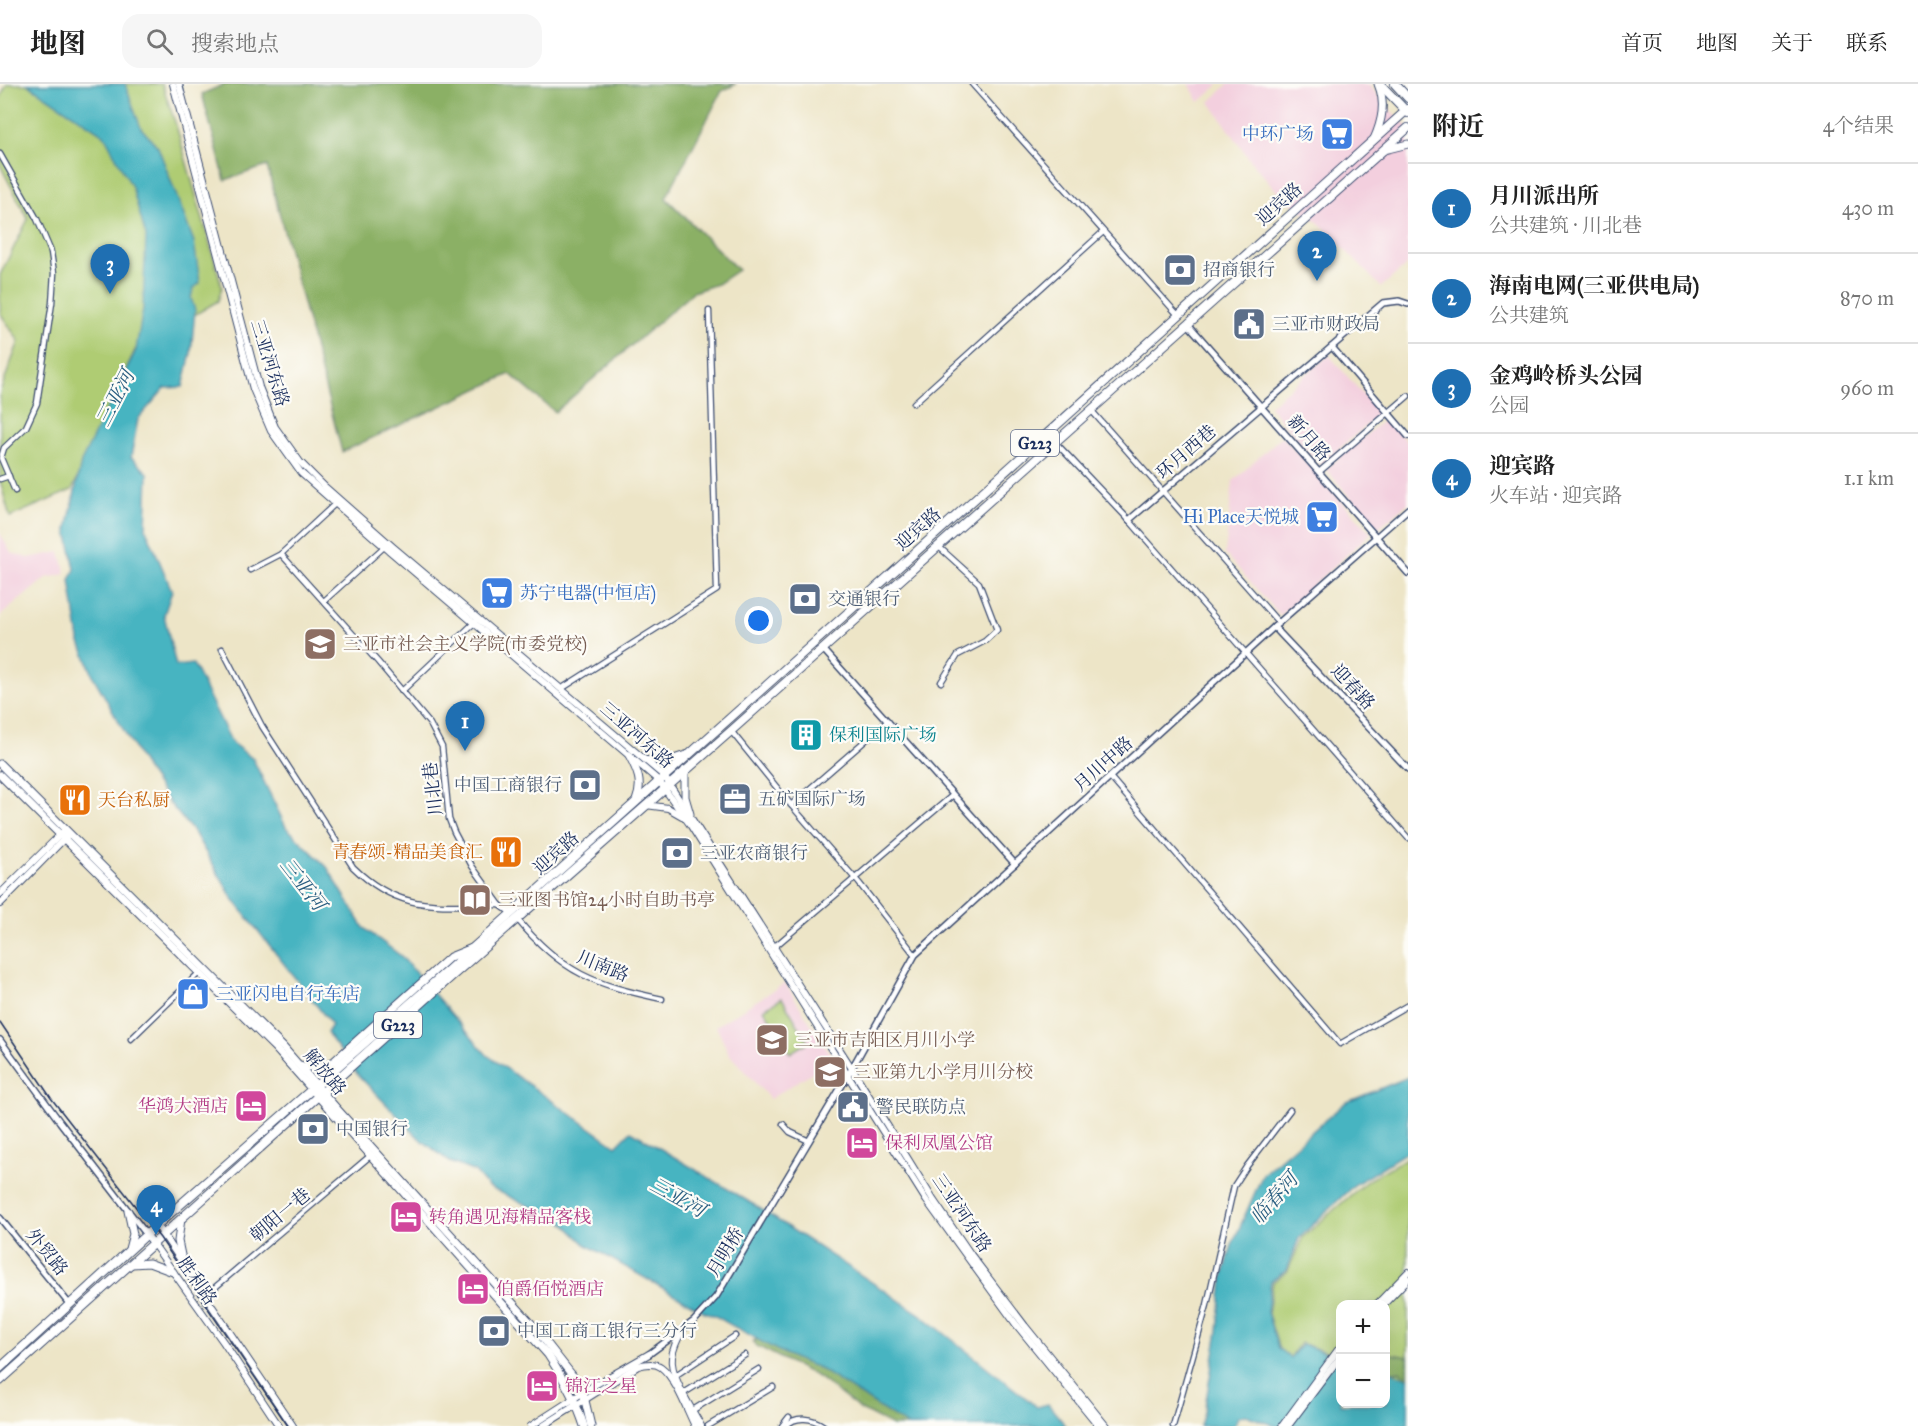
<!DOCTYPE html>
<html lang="zh">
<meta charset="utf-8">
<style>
:root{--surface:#fff;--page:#f6f6f6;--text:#222;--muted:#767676;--line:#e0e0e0;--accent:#1f6fb2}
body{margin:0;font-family:"IM FELL Great Primer","Noto Serif SC",serif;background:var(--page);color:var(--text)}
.controls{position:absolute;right:18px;bottom:18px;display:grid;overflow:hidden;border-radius:12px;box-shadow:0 6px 24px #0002}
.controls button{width:54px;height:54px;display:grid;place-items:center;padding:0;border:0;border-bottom:2px solid var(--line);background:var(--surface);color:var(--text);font:30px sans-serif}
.you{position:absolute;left:759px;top:537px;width:21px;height:21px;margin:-15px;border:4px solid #fff;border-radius:50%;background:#1a73e8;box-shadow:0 0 0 9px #1a73e833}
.badge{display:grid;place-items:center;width:39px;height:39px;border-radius:50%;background:var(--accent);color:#fff;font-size:20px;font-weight:700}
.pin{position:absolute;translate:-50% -50px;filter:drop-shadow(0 2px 3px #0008)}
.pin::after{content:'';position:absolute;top:32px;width:21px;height:18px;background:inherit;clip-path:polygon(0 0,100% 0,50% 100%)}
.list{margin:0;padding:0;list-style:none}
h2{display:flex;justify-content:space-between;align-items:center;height:78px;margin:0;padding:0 24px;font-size:26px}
h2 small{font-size:20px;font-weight:400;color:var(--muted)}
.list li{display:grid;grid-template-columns:39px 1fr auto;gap:18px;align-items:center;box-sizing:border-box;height:90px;padding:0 24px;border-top:2px solid var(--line)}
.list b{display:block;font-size:22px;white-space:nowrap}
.list p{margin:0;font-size:20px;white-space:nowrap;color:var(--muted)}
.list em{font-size:20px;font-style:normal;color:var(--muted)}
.icon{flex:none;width:33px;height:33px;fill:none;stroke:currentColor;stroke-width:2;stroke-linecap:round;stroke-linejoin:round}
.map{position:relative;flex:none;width:1408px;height:1342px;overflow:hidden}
header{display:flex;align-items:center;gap:36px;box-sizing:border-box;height:84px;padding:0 30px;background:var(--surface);border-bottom:2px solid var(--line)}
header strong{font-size:28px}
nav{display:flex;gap:33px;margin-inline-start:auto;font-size:21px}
.search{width:420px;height:54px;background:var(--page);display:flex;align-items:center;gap:15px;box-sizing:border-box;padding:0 21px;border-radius:18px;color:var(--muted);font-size:22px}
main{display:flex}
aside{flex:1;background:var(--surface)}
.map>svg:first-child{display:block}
.built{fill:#f3cfde}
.green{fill:#afcc73;stroke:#657e68;stroke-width:1.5}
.forest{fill:#8bb065;stroke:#537062;stroke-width:1.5}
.water{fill:#46b4c1;stroke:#307290;stroke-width:1.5}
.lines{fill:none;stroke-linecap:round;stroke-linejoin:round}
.minor-casing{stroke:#3a4a6e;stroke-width:7}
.tertiary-casing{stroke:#3a4a6e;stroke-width:8}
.secondary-casing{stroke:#3a4a6e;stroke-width:8}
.primary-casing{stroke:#3a4a6e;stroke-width:9}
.trunk-casing{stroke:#3a4a6e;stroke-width:10}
.minor{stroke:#fff;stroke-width:4.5}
.tertiary{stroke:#fff;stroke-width:5}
.secondary{stroke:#fff;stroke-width:6}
.primary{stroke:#fff;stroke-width:7}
.trunk{stroke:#fff;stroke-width:8}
.tram{stroke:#1b2f5e;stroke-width:1.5}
.labels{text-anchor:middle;stroke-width:4.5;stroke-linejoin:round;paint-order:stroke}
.shield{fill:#fdfcf7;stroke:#5f6c8c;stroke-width:1.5}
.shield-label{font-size:16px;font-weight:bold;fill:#1b2f5e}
.shop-label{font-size:18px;fill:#366cbe;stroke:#fdfcf7;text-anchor:end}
.street-label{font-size:18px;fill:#1b2f5e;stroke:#fdfcf7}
.service-label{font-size:18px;fill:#4e5e75;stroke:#fdfcf7;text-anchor:start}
.education-label{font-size:18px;fill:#785e54;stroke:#fdfcf7;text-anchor:start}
.culture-label{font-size:18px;fill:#0d838f;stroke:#fdfcf7;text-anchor:start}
.food-label{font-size:18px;fill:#c56008;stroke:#fdfcf7;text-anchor:start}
.hotel-label{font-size:18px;fill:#b23c85;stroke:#fdfcf7;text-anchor:start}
.water-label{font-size:20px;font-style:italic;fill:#2a5e81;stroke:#fdfcf7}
</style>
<header>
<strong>地图</strong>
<div class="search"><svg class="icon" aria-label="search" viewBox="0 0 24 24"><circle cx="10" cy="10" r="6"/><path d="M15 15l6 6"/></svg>搜索地点</div>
<nav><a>首页</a><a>地图</a><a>关于</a><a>联系</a></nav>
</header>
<main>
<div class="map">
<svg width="1408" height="1342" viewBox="0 0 1408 1342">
<rect width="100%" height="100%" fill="#fdfcf7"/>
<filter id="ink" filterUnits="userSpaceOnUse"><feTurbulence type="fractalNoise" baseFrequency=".0167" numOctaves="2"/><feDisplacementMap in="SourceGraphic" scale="12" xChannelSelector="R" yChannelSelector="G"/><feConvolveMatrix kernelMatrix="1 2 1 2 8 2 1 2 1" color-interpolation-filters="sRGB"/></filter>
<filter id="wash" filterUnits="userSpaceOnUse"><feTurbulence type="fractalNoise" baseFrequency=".008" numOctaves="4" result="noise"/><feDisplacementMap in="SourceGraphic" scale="24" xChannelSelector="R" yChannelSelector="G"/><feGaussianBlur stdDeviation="1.35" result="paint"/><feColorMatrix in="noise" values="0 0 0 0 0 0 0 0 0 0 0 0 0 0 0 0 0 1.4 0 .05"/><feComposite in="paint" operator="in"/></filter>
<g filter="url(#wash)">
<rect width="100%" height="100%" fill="#ede5c7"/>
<g class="built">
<path d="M1189,0H1220L1199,18Z"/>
<path d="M1228,0H1368L1391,27L1408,43V180L1381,203L1319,139L1281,112L1250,76L1210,18Z"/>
<path d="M1329,271L1380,330L1320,381L1269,322Z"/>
<path d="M1386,334L1408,359V419L1377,445L1326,385Z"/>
<path d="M1282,352L1371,449L1280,531L1225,470L1233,397Z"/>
<path d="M0,449L11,469L28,474L60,468L66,490L46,494L0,532Z"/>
<path d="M785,899L833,975L770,1015L729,970L716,942Z"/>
</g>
<g class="green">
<path d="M7,0H162L176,41L222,203L218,217L135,266L72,406L10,433L0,397V308L19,257L0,229V191L28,135L0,81V15Z"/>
<path d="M782,914L808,958L790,969L764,925Z"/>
<path d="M1408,1073V1296L1386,1288V1220H1340V1273L1300,1259L1290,1274L1279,1265L1268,1230L1273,1198L1287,1188L1303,1153L1368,1096Z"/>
</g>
<g class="forest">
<path d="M225,0H736L722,7L666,114L738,186L717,200L693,208L555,328L510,290L342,368L267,82L225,96L202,10Z"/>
<path d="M757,1255L836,1287L917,1342H892L861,1326L818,1293L755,1261L753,1257Z"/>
<path d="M1386,1269L1408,1273V1293L1400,1287L1386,1289Z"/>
</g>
<g class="water">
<path d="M27,0H125L141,44L158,63L194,158L200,199L193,205L191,214L195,226L191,269L183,303L165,304L138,335L131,373L148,389L146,445L172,507L164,531L176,582L193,580L232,659L253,675L286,743L327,783L364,844L401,872L487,971L616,1062L631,1047L756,1122L920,1230L1037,1323L1048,1320L1066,1342H908L817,1283C788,1274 761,1257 735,1243C724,1238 717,1231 705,1228L585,1160L562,1137L488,1103L475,1088L450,1078L419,1054L358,991L327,949L332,941L233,815L195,750L168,717L143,680L94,594L79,556L70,496L75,485L67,446L81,378L136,266L143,225L146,152L132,103L104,51Z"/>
<path d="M1408,993V1067L1354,1101L1299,1154L1287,1186L1271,1197L1267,1228L1278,1264L1290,1274L1302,1260L1340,1274V1320H1386V1286L1408,1294V1342H1275L1251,1333L1245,1331L1238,1333L1234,1342H1200L1204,1328L1218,1247L1223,1193L1232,1161L1263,1090L1345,1019Z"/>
</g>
</g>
<g filter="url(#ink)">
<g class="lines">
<defs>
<g id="minor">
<path d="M972,0L1178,231"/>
<path d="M0,70L37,135L51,168L54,189L52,219L37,319L26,343L4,364L1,374L15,407"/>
<path d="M914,319L1103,148"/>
<path d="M1091,326L1279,539"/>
<path d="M1055,358L1129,436L1408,754"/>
<path d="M1319,388L1408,312"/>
<path d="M0,395L9,392"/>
<path d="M938,462L979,499L997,546L985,557L958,571L941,598"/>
<path d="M281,470L378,578L430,640L442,663L449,735L454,748L472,782L500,821L511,829"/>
<path d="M250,486L281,470L336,419"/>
<path d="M324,517L385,462"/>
<path d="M222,565L262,642L353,783C401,830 439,820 500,821"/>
<path d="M561,605L717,506L709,227"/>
<path d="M402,607L475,538"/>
<path d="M731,647L791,721L888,637"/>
<path d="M1110,693L1340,960L1408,921"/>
<path d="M791,721L859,799L915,871"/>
<path d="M517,835C562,889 595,901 662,915"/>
<path d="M773,864L953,711"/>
<path d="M131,955L200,888"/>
<path d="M783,1040L790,1048L809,1057"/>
<path d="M206,1211L370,1072"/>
<path d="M676,1291L735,1252"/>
<path d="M684,1309L745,1271"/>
<path d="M693,1326L759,1285"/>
<path d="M708,1342L773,1303"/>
<path d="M782,1342L789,1333"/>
<path d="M786,1342C796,1331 813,1334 824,1342"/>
<path d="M1173,1342L1207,1221L1234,1102L1247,1082L1290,1026"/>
</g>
<g id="tertiary">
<path d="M1188,240L1408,489"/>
<path d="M1332,263L1408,352"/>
<path d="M1129,436L1383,219L1399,217L1408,220"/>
<path d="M1274,543L1408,685"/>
<path d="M823,565L1015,780"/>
<path d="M0,956L60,1038L147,1151"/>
<path d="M0,1134L70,1221"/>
<path d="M649,1270L694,1237L716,1213L847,993L915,871L1274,543L1408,425"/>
</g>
<g id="secondary">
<path d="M173,0L253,305L271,347L301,389L378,457L659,697L691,742L926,1116L1015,1239L1099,1342"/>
<path d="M179,0L259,303L275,343L300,378L325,403L393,463L664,692L851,983L934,1117L971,1171L1025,1242L1106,1342"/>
<path d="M647,676L666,677L687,670"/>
<path d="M646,721L668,724L682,732"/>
<path d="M0,810L63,748"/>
<path d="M0,820L67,752"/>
<path d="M157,1141L293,1342"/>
<path d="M147,1151L224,1259L279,1342"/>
<path d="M1377,1220L1408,1188"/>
<path d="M1384,1220L1408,1195"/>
<path d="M682,1247C678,1254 673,1264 672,1273C669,1291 692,1325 701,1342"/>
<path d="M531,1342L593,1302L649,1270"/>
<path d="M543,1342L638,1282C645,1280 654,1278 661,1283C675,1293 687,1326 695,1342"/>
<path d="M1282,1342L1340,1263"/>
<path d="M1288,1342L1340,1273"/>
</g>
<g id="primary">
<path d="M1374,55C1382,37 1386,19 1378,0"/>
<path d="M1384,66L1408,60"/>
<path d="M629,671C638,688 643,699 636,717"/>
<path d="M0,680L283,963L338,1026L531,1239L572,1291L583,1308L591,1342"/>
<path d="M685,686V713L690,730"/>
<path d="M0,691L275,964L548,1271C563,1294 576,1316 584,1342"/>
<path d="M300,981C314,985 321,985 334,977L450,873L472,864"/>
<path d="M128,1127L133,1150L129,1165"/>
<path d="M181,1135L178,1157L182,1176"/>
<path d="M132,1180L149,1179L173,1188"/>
</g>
<g id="trunk">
<path d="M1380,0L1408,29"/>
<path d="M1395,0L1408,14"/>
<path d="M0,1284L157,1141L447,887L928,457L1408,25"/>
<path d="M0,1297L452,892L731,647L1408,44"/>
</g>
</defs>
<use href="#minor" class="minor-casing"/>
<use href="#tertiary" class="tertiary-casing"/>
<use href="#secondary" class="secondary-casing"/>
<use href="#primary" class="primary-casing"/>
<use href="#trunk" class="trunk-casing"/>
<use href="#minor" class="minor"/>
<use href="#tertiary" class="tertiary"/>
<use href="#secondary" class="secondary"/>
<use href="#primary" class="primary"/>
<use href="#trunk" class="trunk"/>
<path class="tram" d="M0,938L51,1014L160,1154L288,1342"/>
</g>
</g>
<defs>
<symbol id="supermarket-square" viewBox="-11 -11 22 22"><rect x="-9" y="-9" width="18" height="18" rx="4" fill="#3f7fe0" stroke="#fdfcf7"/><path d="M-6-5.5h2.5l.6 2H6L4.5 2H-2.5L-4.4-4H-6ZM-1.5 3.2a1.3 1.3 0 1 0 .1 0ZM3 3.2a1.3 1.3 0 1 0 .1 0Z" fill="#fff"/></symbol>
<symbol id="bank-square" viewBox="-11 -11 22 22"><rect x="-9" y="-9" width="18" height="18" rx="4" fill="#5c6f8a" stroke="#fdfcf7"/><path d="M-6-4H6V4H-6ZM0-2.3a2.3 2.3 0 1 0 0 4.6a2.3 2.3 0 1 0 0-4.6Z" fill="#fff"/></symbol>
<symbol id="civic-square" viewBox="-11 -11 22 22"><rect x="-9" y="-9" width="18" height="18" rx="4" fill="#5c6f8a" stroke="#fdfcf7"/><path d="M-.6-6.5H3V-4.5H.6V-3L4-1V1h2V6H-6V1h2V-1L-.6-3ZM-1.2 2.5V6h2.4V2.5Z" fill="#fff"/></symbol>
<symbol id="university-square" viewBox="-11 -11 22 22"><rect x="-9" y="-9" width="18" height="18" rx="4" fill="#8d6e63" stroke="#fdfcf7"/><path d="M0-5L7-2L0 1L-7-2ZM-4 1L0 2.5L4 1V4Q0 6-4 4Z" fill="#fff"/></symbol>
<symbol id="building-square" viewBox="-11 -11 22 22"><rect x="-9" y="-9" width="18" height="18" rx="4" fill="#0f9aa8" stroke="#fdfcf7"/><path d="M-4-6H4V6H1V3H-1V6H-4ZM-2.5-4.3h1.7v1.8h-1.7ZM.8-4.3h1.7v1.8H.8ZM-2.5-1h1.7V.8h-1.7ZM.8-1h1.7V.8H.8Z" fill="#fff"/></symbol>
<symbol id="office-square" viewBox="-11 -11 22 22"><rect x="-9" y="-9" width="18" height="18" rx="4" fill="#5c6f8a" stroke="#fdfcf7"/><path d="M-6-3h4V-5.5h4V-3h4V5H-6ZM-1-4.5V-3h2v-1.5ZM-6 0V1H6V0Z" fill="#fff"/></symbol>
<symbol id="restaurant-square" viewBox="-11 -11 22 22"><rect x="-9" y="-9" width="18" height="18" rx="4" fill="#e8710a" stroke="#fdfcf7"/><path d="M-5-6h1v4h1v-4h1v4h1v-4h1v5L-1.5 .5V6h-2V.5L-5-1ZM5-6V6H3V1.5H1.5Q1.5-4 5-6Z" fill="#fff"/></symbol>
<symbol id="library-square" viewBox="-11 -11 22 22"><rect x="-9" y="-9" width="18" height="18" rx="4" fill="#8d6e63" stroke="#fdfcf7"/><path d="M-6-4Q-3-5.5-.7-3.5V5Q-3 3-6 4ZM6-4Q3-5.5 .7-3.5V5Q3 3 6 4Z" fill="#fff"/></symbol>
<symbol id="shop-square" viewBox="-11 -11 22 22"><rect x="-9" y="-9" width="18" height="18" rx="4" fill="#3f7fe0" stroke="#fdfcf7"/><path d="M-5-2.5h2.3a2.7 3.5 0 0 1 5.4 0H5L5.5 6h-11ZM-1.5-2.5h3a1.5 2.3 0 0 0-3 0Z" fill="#fff"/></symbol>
<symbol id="school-square" viewBox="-11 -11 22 22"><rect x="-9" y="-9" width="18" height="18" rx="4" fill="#8d6e63" stroke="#fdfcf7"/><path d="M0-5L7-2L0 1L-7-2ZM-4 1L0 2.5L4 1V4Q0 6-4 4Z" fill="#fff"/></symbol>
<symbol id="hotel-square" viewBox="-11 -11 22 22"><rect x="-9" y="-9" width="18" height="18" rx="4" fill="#d1479c" stroke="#fdfcf7"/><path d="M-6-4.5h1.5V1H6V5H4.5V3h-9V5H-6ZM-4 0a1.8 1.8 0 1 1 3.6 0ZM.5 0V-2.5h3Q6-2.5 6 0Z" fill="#fff"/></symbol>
</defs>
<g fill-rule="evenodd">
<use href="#supermarket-square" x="1318" y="31" width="38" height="38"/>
<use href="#bank-square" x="1161" y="167" width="38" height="38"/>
<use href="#civic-square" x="1230" y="221" width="38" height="38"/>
<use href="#supermarket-square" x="1303" y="414" width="38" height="38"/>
<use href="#supermarket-square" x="478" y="490" width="38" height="38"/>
<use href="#bank-square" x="786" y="496" width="38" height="38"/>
<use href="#university-square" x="301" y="541" width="38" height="38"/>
<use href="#building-square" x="787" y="632" width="38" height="38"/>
<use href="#bank-square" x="566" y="682" width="38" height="38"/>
<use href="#office-square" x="716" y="696" width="38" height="38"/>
<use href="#restaurant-square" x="56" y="697" width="38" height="38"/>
<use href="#restaurant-square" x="487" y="749" width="38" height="38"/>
<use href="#bank-square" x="658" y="750" width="38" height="38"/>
<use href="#library-square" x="456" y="797" width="38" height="38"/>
<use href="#shop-square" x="174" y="891" width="38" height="38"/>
<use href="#school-square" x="753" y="937" width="38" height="38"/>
<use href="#school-square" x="811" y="969" width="38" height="38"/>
<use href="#hotel-square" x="232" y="1003" width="38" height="38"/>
<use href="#civic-square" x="834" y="1004" width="38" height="38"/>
<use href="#bank-square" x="294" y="1026" width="38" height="38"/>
<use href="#hotel-square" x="843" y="1040" width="38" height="38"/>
<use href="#hotel-square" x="387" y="1114" width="38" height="38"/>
<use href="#hotel-square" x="454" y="1186" width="38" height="38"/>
<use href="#bank-square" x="475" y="1228" width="38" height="38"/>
<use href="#hotel-square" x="523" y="1283" width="38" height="38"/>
</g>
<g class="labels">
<g class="shield">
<rect x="1011" y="346" width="48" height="26" rx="4.5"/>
<rect x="374" y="928" width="48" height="26" rx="4.5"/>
</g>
<g class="shield-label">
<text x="1035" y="365">G223</text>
<text x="398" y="947">G223</text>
</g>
<g class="shop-label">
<text x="1314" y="56">中环广场</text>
<text x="1299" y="439">Hi Place天悦城</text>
<text x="520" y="515" text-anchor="start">苏宁电器(中恒店)</text>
<text x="216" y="916" text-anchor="start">三亚闪电自行车店</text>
</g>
<g class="street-label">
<text transform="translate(1279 120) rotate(-42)" y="6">迎宾路</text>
<text transform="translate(270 279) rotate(73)" y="6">三亚河东路</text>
<text transform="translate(1309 354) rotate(49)" y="6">新月路</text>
<text transform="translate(1186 368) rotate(-41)" y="6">环月西巷</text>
<text transform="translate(918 445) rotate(-42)" y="6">迎宾路</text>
<text transform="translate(1353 603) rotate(47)" y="6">迎春路</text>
<text transform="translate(637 651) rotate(41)" y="6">三亚河东路</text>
<text transform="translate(1103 680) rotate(-42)" y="6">月川中路</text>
<text transform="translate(433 705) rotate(-97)" y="6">川北巷</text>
<text transform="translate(556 769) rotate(-42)" y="6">迎宾路</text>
<text transform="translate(603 882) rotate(22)" y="6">川南路</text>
<text transform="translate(325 988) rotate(50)" y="6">解放路</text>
<text transform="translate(962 1129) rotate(56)" y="6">三亚河东路</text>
<text transform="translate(280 1131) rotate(-40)" y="6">朝阳一巷</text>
<text transform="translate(47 1168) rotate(51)" y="6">外贸路</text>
<text transform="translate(725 1168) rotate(-59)" y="6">月明桥</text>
<text transform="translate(197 1197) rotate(55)" y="6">胜利路</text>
</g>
<g class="service-label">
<text x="1203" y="192">招商银行</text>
<text x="1272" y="246">三亚市财政局</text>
<text x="828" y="521">交通银行</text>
<text x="562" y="707" text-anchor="end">中国工商银行</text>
<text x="758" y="721">五矿国际广场</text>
<text x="700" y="775">三亚农商银行</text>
<text x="876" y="1029">警民联防点</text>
<text x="336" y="1051">中国银行</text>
<text x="517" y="1253">中国工商工银行三分行</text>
</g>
<g class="education-label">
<text x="343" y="566">三亚市社会主义学院(市委党校)</text>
<text x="498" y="822">三亚图书馆24小时自助书亭</text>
<text x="795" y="962">三亚市吉阳区月川小学</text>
<text x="853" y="994">三亚第九小学月川分校</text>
</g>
<g class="culture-label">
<text x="829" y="657">保利国际广场</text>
</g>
<g class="food-label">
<text x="98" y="722">天台私厨</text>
<text x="483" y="774" text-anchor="end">青春颂-精品美食汇</text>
</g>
<g class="hotel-label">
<text x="228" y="1028" text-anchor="end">华鸿大酒店</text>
<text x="885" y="1065">保利凤凰公馆</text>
<text x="429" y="1139">转角遇见海精品客栈</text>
<text x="496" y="1211">伯爵佰悦酒店</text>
<text x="565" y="1308">锦江之星</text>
</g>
<g class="water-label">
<text transform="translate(115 314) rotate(-63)" y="7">三亚河</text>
<text transform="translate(303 800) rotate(52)" y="7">三亚河</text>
<text transform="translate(678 1113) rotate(29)" y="7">三亚河</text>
<text transform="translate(1274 1114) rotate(-49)" y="7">临春河</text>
</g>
</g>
</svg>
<div class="controls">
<button>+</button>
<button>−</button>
</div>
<div class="you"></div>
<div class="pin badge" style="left:465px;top:667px">1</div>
<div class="pin badge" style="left:1317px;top:197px">2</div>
<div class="pin badge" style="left:110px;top:210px">3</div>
<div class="pin badge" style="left:156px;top:1151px">4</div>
</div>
<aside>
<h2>附近<small>4个结果</small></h2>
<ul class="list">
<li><span class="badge">1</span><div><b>月川派出所</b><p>公共建筑 · 川北巷</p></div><em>430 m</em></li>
<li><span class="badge">2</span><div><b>海南电网(三亚供电局)</b><p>公共建筑</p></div><em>870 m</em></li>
<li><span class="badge">3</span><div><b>金鸡岭桥头公园</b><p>公园</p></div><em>960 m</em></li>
<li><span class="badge">4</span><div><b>迎宾路</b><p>火车站 · 迎宾路</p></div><em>1.1 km</em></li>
</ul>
</aside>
</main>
